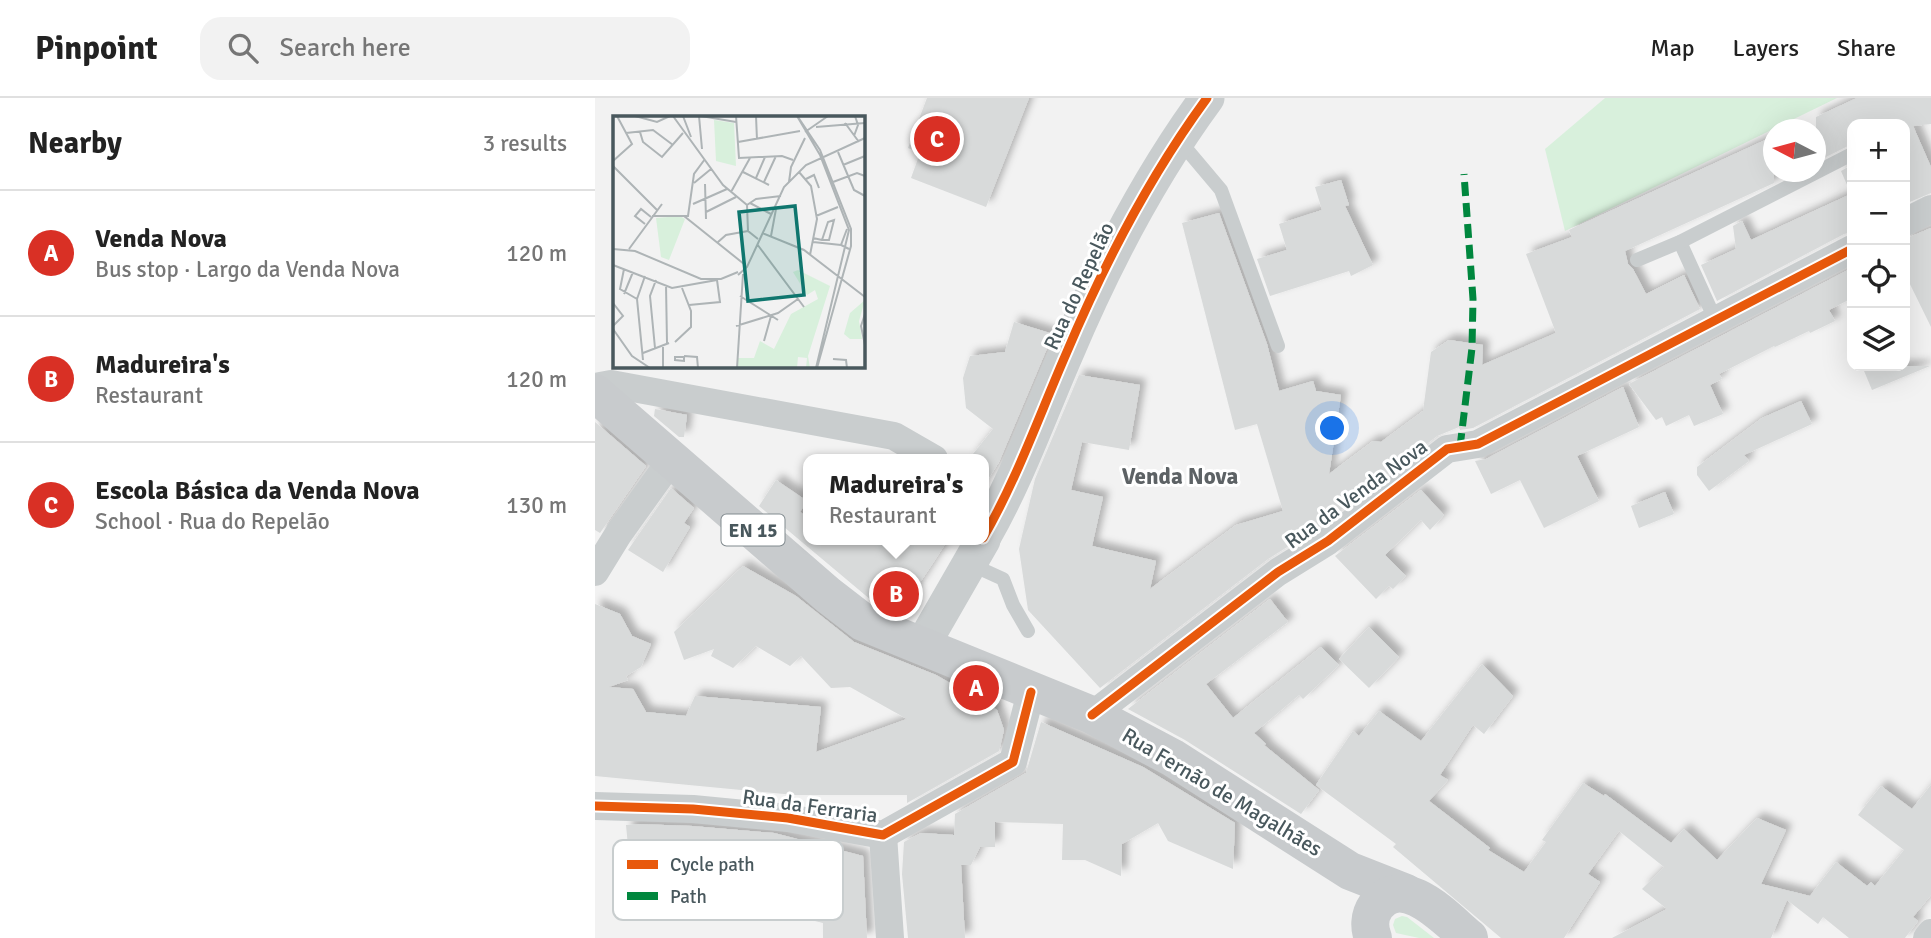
<!DOCTYPE html>
<meta charset="utf-8">
<style>
:root{--surface:#fff;--page:#f2f2f2;--text:#222;--muted:#767676;--line:#e0e0e0;--accent:#d93025}
body{margin:0;font-family:Signika,sans-serif;background:var(--page);color:var(--text)}
.controls{position:absolute;right:21px;top:21px;display:grid;overflow:hidden;border-radius:14px;box-shadow:0 7px 28px #0002}
.controls button{width:63px;height:63px;display:grid;place-items:center;padding:0;border:0;border-bottom:2px solid var(--line);background:var(--surface);color:var(--text);font:35px sans-serif}
.compass{position:absolute;left:1168px;top:21px;width:63px;height:63px;border-radius:50%;background:var(--surface);box-shadow:0 7px 28px #0002;rotate:276deg}
.you{position:absolute;left:738px;top:331px;width:24px;height:24px;margin:-18px;border:5px solid #fff;border-radius:50%;background:#1a73e8;box-shadow:0 0 0 10px #1a73e833}
.badge{display:grid;place-items:center;width:46px;height:46px;border-radius:50%;background:var(--accent);color:#fff;font-size:23px;font-weight:700}
.pin{position:absolute;translate:-50% -50%;border:4px solid #fff;box-shadow:0 2px 7px #0006}
.popup{position:absolute;left:208px;top:356px;width:186px;height:91px;box-sizing:border-box;display:grid;place-content:center;border-radius:14px;background:var(--surface);filter:drop-shadow(0 2px 5px #0005);font-size:23px;white-space:nowrap;color:var(--muted)}
.popup b{font-size:26px;color:var(--text)}
.popup::after{content:'';position:absolute;left:50%;top:100%;margin-left:-14px;border:14px solid transparent;border-top-color:var(--surface)}
.list{margin:0;padding:0;list-style:none}
h2{display:flex;justify-content:space-between;align-items:center;height:91px;margin:0;padding:0 28px;font-size:30px}
h2 small{font-size:23px;font-weight:400;color:var(--muted)}
.list li{display:grid;grid-template-columns:46px 1fr auto;gap:21px;align-items:center;box-sizing:border-box;height:126px;padding:0 28px;border-top:2px solid var(--line)}
.list b{display:block;font-size:26px;white-space:nowrap}
.list p{margin:0;font-size:23px;white-space:nowrap;color:var(--muted)}
.list em{font-size:23px;font-style:normal;color:var(--muted)}
.icon{flex:none;width:38px;height:38px;fill:none;stroke:currentColor;stroke-width:2;stroke-linecap:round;stroke-linejoin:round}
.map{position:relative;flex:none;width:1336px;height:840px;overflow:hidden}
header{display:flex;align-items:center;gap:42px;box-sizing:border-box;height:98px;padding:0 35px;background:var(--surface);border-bottom:2px solid var(--line)}
header strong{font-size:33px}
nav{display:flex;gap:38px;margin-inline-start:auto;font-size:24px}
.search{width:490px;height:63px;background:var(--page);display:flex;align-items:center;gap:18px;box-sizing:border-box;padding:0 24px;border-radius:21px;color:var(--muted);font-size:26px}
main{display:flex}
aside{flex:1;background:var(--surface)}
.map>svg:first-child{display:block}
.green{fill:#d8f0dc}
.building{fill:#d8dada;filter:url(#shadow)}
.lines{fill:none;stroke-linecap:round;stroke-linejoin:round}
.service{stroke:#c9cdce;stroke-width:14}
.minor{stroke:#c9cdce;stroke-width:28}
.tertiary{stroke:#c9cdce;stroke-width:35}
.primary{stroke:#c8cbcd;stroke-width:38}
.quiet{stroke:#00873e;stroke-width:7;stroke-dasharray:14 7;stroke-linecap:butt}
.cycleway-casing{stroke:#fff;stroke-width:13}
.cycleway{stroke:#e8590c;stroke-width:9}
.labels{text-anchor:middle;stroke-width:6;stroke-linejoin:round;paint-order:stroke}
.shield{fill:#fff;stroke:#808a8e;stroke-width:2}
.shield-label{font-size:19px;font-weight:bold;fill:#49585d}
.street-label{font-size:21px;fill:#49585d;stroke:#fff}
.neighbourhood-label{font-size:23px;font-weight:bold;fill:#5d6265;stroke:#fff}
.inset-road{fill:none;stroke:#aeb4b6;stroke-width:2}
.view{fill:#0f766e;fill-opacity:0.15;stroke:#0f766e;stroke-width:3.5}
.inset-edge{fill:none;stroke:#49585d;stroke-width:3.5}
.key{fill:#fff;stroke:#c8cdce;stroke-width:2}
.key-label{font-size:19px;fill:#49585d}
</style>
<header>
<strong>Pinpoint</strong>
<div class="search"><svg class="icon" aria-label="search" viewBox="0 0 24 24"><circle cx="10" cy="10" r="6"/><path d="M15 15l6 6"/></svg>Search here</div>
<nav><a>Map</a><a>Layers</a><a>Share</a></nav>
</header>
<main>
<aside>
<h2>Nearby<small>3 results</small></h2>
<ul class="list">
<li><span class="badge">A</span><div><b>Venda Nova</b><p>Bus stop · Largo da Venda Nova</p></div><em>120 m</em></li>
<li><span class="badge">B</span><div><b>Madureira's</b><p>Restaurant</p></div><em>120 m</em></li>
<li><span class="badge">C</span><div><b>Escola Básica da Venda Nova</b><p>School · Rua do Repelão</p></div><em>130 m</em></li>
</ul>
</aside>
<div class="map">
<svg width="1336" height="840" viewBox="0 0 1336 840">
<defs>
<filter id="shadow"><feDropShadow dx="6" dy="-6" stdDeviation="3.5" flood-color="#0004"/></filter>
</defs>
<rect width="100%" height="100%" fill="#f2f2f2"/>
<g class="green">
<path d="M1010,0H1242L970,133L950,51Z"/>
<path d="M807,818L812,819L839,840H824L801,835L798,827L800,821Z"/>
</g>
<g class="building">
<path d="M332,0H434L391,109L316,80L325,55L313,50Z"/>
<path d="M1262,0H1336V26L1318,28L1336,69V95L1310,106V26H1257V46L1221,64V19Z"/>
<path d="M1179,38V85L1030,153L1033,166L1038,171L1051,196L1089,177L1105,211L878,330L865,332L864,329L842,338L724,429L673,461L505,590L433,512L424,451L440,381L484,277L545,287L534,352L487,344L476,392L508,399L497,448L561,463L555,491L641,427L688,413L662,326L640,332L587,125L624,115L672,246L684,293L718,283L721,293L746,297L734,376L778,343L786,344L828,313L836,254L854,242L888,247L887,267L961,235L931,156L977,139L974,132Z"/>
<path d="M1257,67V134L1249,136L1122,203L1106,167L1141,151L1138,128L1147,123L1156,142L1256,96L1246,73Z"/>
<path d="M746,82L754,107L750,108L778,167L756,178L754,173L675,198L662,161L692,152L684,126L727,112L720,89Z"/>
<path d="M1336,130V229L1310,176V141Z"/>
<path d="M1257,170V200L1234,212L1240,223L1215,235L1214,233L1180,249L1179,248L1124,276L1127,281L1115,287L1128,316L1099,328L1094,317L1071,328L1067,319L1061,322L1034,286Z"/>
<path d="M419,224L458,236L404,364L388,389V361H374L398,331L371,310L368,280L375,258L410,254Z"/>
<path d="M1267,268H1335L1277,292Z"/>
<path d="M1028,289L1044,329L982,358L1004,403L949,430L925,382L896,396L880,363L891,361Z"/>
<path d="M1206,303L1217,326L1149,357L1154,363L1114,393L1102,377V369L1167,320Z"/>
<path d="M60,311L92,317L89,339H84L59,318Z"/>
<path d="M0,324L51,368L5,435L0,432Z"/>
<path d="M181,382L212,403L205,414L214,420V442H353L305,515L276,502L164,408Z"/>
<path d="M76,390L99,410L89,425L95,429L68,474L33,452Z"/>
<path d="M826,392L849,417L835,432L826,422L790,457L811,478L798,491L794,488L781,501L740,458Z"/>
<path d="M1070,394L1079,416L1044,430L1036,408Z"/>
<path d="M148,468L201,498L259,544L341,577L402,612L409,632L404,653L312,705V697H200L0,678V506L25,516L37,538L56,546L46,569L31,578L33,582L14,589L38,591L51,614L91,618L100,598L226,609L221,654L312,621L255,589L236,590L206,558L195,568L161,548L138,570L116,558L119,551L89,562L79,534Z"/>
<path d="M675,501L693,524L611,586L638,620L726,549L744,567L708,601L704,597L659,635L671,646L669,647L724,692L706,716L590,642L533,611Z"/>
<path d="M774,529L804,559L774,590L744,561Z"/>
<path d="M887,566L918,598L889,636L878,627L845,677L853,682L834,703L895,750L893,752L929,774L951,744L947,742L988,685L1009,698L1010,696L1076,745L1089,731L1122,762L1162,720L1191,732L1166,786L1215,798L1241,764L1272,788L1276,784L1280,788L1309,752L1263,717L1286,688L1317,711L1336,687V797L1318,819L1323,823L1310,840H1254L1228,819L1223,826L1192,802L1176,840H1017L1072,811L1047,791L1069,769L1024,733L993,776L1005,784L969,840H906L798,749L801,746L721,687L758,633L764,638L784,613L826,643Z"/>
<path d="M446,624L548,669L640,725L638,771L573,743L563,725L527,746L526,778L490,762H467L468,726L400,724V749H385L376,767H366L370,840H313L307,776L309,744L326,735L359,737L360,716L431,675Z"/>
<path d="M41,726L97,728L179,735L268,758L272,840H228V825L183,814V798L110,805L108,789L63,793L62,778L36,780L31,727Z"/>
</g>
<g class="lines">
<g class="service">
<path d="M583,41L626,92L683,248"/>
<path d="M1085,144L1120,221"/>
<path d="M1042,162L1085,144L1257,56"/>
<path d="M375,466L408,481L418,507L433,533"/>
</g>
<g class="minor">
<path d="M1310,124L1336,111"/>
<path d="M0,289L16,286L299,338L339,361"/>
<path d="M0,474L24,435L77,361"/>
<path d="M497,617L683,474L733,443L852,351L883,346L1257,151"/>
<path d="M0,708L98,711L193,720L288,737L418,664L436,594"/>
<path d="M288,737L295,840"/>
<path d="M1332,840L1336,835"/>
</g>
<g class="tertiary">
<path d="M388,440C422,381 444,318 471,256C509,166 554,79 612,0"/>
<path d="M327,548L388,442"/>
</g>
<g class="primary">
<path d="M0,295L233,497L268,524L497,617L578,660L755,773L811,795"/>
<path d="M778,840C774,830 774,818 781,808C809,773 851,821 874,840"/>
</g>
<path class="quiet" d="M865,349L877,250L878,201L869,76"/>
<defs>
<g id="cycleway">
<path d="M388,440C422,381 444,318 471,256C509,166 554,79 612,0"/>
<path d="M497,617L683,474L733,443L852,351L883,346L1257,151"/>
<path d="M0,708L98,711L193,720L288,737L418,664L436,594"/>
</g>
</defs>
<use href="#cycleway" class="cycleway-casing"/>
<use href="#cycleway" class="cycleway"/>
</g>
<g class="labels">
<rect class="shield" x="126.5" y="416.5" width="63" height="31" rx="5"/>
<g class="shield-label">
<text x="158" y="439">EN 15</text>
</g>
<g class="street-label">
<text transform="translate(484 188) rotate(-65)" y="7">Rua do Repelão</text>
<text transform="translate(761 396) rotate(-36)" y="7">Rua da Venda Nova</text>
<text transform="translate(627 694) rotate(31)" y="7">Rua Fernão de Magalhães</text>
<text transform="translate(215 708) rotate(8)" y="7">Rua da Ferraria</text>
</g>
<g class="neighbourhood-label">
<text x="585" y="386">Venda Nova</text>
</g>
</g>
<g transform="translate(18 18)">
<rect width="252" height="252" fill="#f2f2f2"/>
<path d="M101,4L121,7L123,50L103,45ZM67,100L72,103L56,144L48,141L43,102ZM185,154L217,170L195,240L197,252H193L194,242L185,241L184,252H125V242H141L147,225L161,233L178,198L205,183L202,174L194,179L180,156ZM252,184L246,205L249,223H237L231,218L237,197Z" fill="#d8f0dc"/>
<path class="inset-road" d="M22,0L44,6L57,0M60,0L110,69L134,89L135,115L145,123M70,0L78,21M86,0L89,33M88,0L123,6M123,0L126,42L169,40L180,44M143,0L144,24M184,0L207,39L236,114L203,252M185,1L207,34L238,113V130L204,252M232,7L246,26M203,11L252,7M27,16L30,26L49,41L70,17M192,16L215,0M13,17L40,14L60,29M241,20L245,9L242,0M125,26L187,15M225,36L241,74L252,80M0,45L19,28L4,0M230,49L252,40M0,50L44,94M130,56L156,69M186,56L198,70L204,103L197,139M143,62L152,41M193,63L201,59L206,72M151,66L163,40M176,66L178,51L192,22M220,66L244,57L252,60M81,67L98,53M92,68L93,103M118,76L137,42M137,87L158,98M80,88L114,73M134,89L143,83L168,80M93,96L123,81M39,100H75L81,58L92,43M71,100L131,148M203,100L225,91M32,108L22,100L28,93L38,101M234,113L228,129L236,133M149,117L191,134L252,181M158,120L163,93M200,122L209,124H216L221,104L215,106L209,124M105,126L113,119L135,115M200,126L228,129M144,128L191,191M0,133L22,135L88,163H108L125,156M16,133L49,88M0,149L59,172L104,164L107,186L76,189M11,153L7,173L24,183M125,159L134,151L171,71L193,49L252,22M53,169L54,227M11,178L20,156M127,180L165,204M0,187L10,200L0,210M252,198L248,210L252,229M123,210L165,197L185,183M0,213L19,240L37,252M151,225L158,200M62,226L78,211V195L69,172M42,232L37,180L43,164M30,237L56,227M71,240L84,241L85,252M62,241H71V245L62,244ZM220,243L233,244L234,252M30,244L24,183L32,160M50,252V229M124,252L130,158"/>
<path class="view" d="M182,90L191,179L135,185L126,96Z"/>
<rect width="252" height="252" class="inset-edge"/>
</g>
<rect x="18" y="742" width="230" height="80" rx="10" class="key"/>
<rect x="32" y="762" width="31" height="9" fill="#e8590c"/>
<rect x="32" y="794" width="31" height="8" fill="#00873e"/>
<g class="key-label">
<text x="75" y="773">Cycle path</text>
<text x="75" y="805">Path</text>
</g>
</svg>
<div class="controls">
<button>+</button>
<button>−</button>
<button><svg class="icon" aria-label="locate" viewBox="0 0 24 24"><circle cx="12" cy="12" r="6"/><path d="M12 2v4M12 18v4M2 12h4M18 12h4"/></svg></button>
<button><svg class="icon" aria-label="layers" viewBox="0 0 24 24"><path d="M12 4l9 5-9 5-9-5zM3 14l9 5 9-5"/></svg></button>
</div>
<svg class="compass" viewBox="-18 -18 36 36"><path d="M0-13l5 13h-10z" fill="#e53935"/><path d="M0 13l5-13h-10z" fill="#767676"/></svg>
<div class="you"></div>
<div class="pin badge" style="left:381px;top:590px">A</div>
<div class="pin badge" style="left:301px;top:496px">B</div>
<div class="popup"><b>Madureira's</b>Restaurant</div>
<div class="pin badge" style="left:342px;top:41px">C</div>
</div>
</main>
